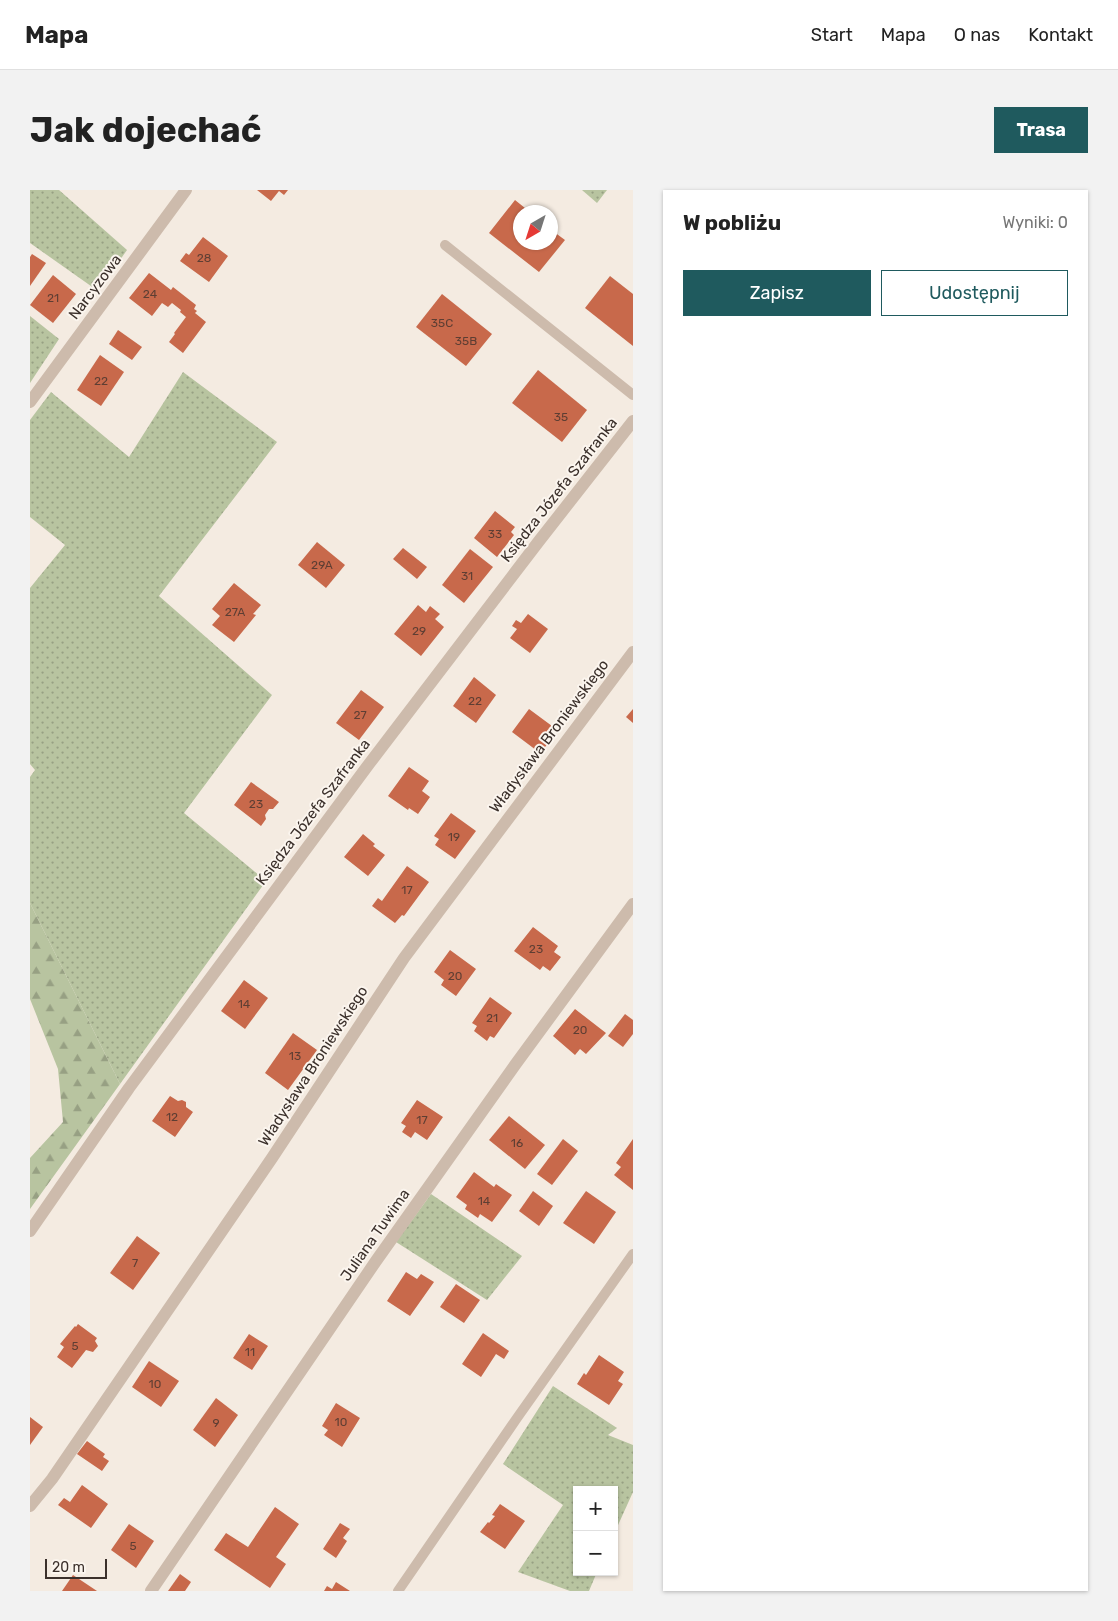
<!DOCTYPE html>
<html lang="pl">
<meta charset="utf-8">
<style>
:root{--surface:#fff;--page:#f2f2f2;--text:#222;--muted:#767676;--line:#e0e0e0;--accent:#1f5a5e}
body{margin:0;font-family:Rubik,sans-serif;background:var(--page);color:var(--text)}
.controls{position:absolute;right:15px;bottom:15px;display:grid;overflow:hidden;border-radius:0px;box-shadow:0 1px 4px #0004}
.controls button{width:45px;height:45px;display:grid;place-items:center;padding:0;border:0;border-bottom:1px solid var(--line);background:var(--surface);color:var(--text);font:25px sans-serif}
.compass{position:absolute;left:483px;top:15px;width:45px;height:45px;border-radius:50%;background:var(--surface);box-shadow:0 1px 4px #0004;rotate:219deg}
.scale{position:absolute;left:15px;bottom:12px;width:62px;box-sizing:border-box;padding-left:5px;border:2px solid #3b302b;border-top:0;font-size:14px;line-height:18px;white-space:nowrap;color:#3b302b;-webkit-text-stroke:4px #fbf5ee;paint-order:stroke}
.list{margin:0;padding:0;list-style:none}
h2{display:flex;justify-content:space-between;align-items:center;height:65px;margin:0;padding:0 20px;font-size:21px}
h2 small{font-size:16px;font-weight:400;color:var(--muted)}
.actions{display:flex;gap:10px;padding:15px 20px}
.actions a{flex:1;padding:11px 0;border:1px solid var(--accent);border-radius:0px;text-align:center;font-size:18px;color:var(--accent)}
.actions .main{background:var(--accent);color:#fff}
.map{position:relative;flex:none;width:603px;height:1401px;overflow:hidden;border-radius:0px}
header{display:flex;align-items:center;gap:30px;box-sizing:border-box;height:70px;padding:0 25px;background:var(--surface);border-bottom:1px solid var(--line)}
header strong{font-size:24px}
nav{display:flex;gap:28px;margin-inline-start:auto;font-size:18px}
.intro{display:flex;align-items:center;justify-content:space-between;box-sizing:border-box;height:120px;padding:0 30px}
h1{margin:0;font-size:35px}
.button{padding:12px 22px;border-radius:0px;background:var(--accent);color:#fff;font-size:18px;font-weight:700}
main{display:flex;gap:30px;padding:0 30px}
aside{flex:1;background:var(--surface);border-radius:0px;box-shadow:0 1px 4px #0004}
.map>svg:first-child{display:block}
.grass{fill:url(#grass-dots)}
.forest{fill:url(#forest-firs)}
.building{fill:#c8694b}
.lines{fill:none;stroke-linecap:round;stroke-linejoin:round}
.service{stroke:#cdbbac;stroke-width:10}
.minor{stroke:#cdbbac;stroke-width:12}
.labels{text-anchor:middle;stroke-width:4;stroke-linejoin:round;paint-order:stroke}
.number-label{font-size:12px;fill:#5e3e33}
.street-label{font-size:15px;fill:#3b302b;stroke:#fbf5ee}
</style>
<header>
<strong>Mapa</strong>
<nav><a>Start</a><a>Mapa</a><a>O nas</a><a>Kontakt</a></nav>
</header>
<div class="intro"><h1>Jak dojechać</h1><a class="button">Trasa</a></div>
<main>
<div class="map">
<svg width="603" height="1401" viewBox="0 0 603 1401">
<defs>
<pattern id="grass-dots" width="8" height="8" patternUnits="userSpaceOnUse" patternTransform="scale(1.25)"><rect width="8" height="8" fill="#b8c4a0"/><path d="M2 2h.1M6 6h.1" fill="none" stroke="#97a083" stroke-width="1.8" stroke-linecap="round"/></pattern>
<pattern id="forest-firs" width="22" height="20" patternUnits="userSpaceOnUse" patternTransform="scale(1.25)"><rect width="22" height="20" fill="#b8c4a0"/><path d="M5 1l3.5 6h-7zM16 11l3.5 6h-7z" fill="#97a083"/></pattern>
</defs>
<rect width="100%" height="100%" fill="#f4ebe1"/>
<g class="grass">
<path d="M0,0H29L97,60L68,101L0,53Z"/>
<path d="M552,0H577L567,13Z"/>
<path d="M0,126L29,149L0,193Z"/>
<path d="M153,182L247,252L129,406L242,505L154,623L236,691L90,894L0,713V587L5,580L0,574V398L35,355L0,327V230L21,202L99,267Z"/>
<path d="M401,1004L492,1066L457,1110L366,1052Z"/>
<path d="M523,1196L587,1238L578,1245L603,1255V1302L584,1344V1300H547V1382H567L559,1401H540L488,1382L533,1315L473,1274Z"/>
</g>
<path class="forest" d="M0,713L90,894L0,1019V968L33,932L28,879L0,809Z"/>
<g class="building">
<path d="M227,0H258L254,5L249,1L241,11Z"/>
<path d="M485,10L500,22H490V52H520V39L535,50L509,82L459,43Z"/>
<path d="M173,47L198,66L179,92L150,71L156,63L159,65Z"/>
<path d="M2,64L16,73L0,96V67Z"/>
<path d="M119,83L141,100L143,97L166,115L164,119L167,121L165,123L176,132L153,163L139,152L145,144L144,143L156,127L150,122L151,120L142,113L138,117L132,113L122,126L99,108Z"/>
<path d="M23,85L46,104L23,133L0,115Z"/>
<path d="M580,86L603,104V156L555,118Z"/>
<path d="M412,104L462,144L436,176L386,137Z"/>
<path d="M88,140L112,157L102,170L79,154Z"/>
<path d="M70,165L94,182L71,216L47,200Z"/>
<path d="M508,180L557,220L532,252L482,213Z"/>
<path d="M465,321L485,337L481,342L484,345L467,367L444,348Z"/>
<path d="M287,352L315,375L296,398L268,375Z"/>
<path d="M373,358L397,377L387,389L363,369Z"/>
<path d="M440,359L463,377L434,413L412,395Z"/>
<path d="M204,393L231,415L223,424L226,425L204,452L182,435L190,426L182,419Z"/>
<path d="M388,415L396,422L400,416L410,424L405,429L414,437L391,466L364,444Z"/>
<path d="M498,424L518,439L500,463L480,448L487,439L482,436L486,430L491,433Z"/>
<path d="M444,487L466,505L446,533L423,516Z"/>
<path d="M331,500L354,517L329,550L306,533Z"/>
<path d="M499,519L522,536L514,547L520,551L510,563L482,542Z"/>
<path d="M603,519V533L596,527Z"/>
<path d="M379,577L399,591L392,601L400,607L388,624L379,618L378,620L358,606Z"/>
<path d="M221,592L249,612L243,619H239L235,625L236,629L231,636L204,615Z"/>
<path d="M421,623L446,641L425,669L405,655L409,649L404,646Z"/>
<path d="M333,644L345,654L343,656L355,665L338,686L314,667Z"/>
<path d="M377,676L399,692L374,726L372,725L365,733L342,716L348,708L352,711Z"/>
<path d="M503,737L528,756L524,762L531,767L520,781L513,776L510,780L484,761Z"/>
<path d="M420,760L446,779L426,806L411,795L414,790L404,782Z"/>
<path d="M214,790L238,808L215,839L191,821Z"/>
<path d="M460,807L482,823L464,848L460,846L457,851L444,841L447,836L442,833Z"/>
<path d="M545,819L576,843L556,864L550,859L545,865L523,846Z"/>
<path d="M595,824L603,830V844L593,857L578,846Z"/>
<path d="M263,843L287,860L258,900L235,883Z"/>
<path d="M140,906L148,911L152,910L156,912V917L163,922L145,947L122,931Z"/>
<path d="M387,910L413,927L397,950L385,942L381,948L372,942L376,936L371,933Z"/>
<path d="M479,926L515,955L495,979L459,950Z"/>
<path d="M533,949L548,961L522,995L507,984Z"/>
<path d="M603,949V1000L584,985L591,977L586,973Z"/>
<path d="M444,982L464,997L466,994L482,1005L462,1032L450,1024L448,1028L435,1019L437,1015L426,1007Z"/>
<path d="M503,1001L523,1016L509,1036L489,1021Z"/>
<path d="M556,1001L586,1022L564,1054L533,1033Z"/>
<path d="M107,1046L130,1063L103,1100L80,1083Z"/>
<path d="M376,1082L387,1089L391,1084L404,1092L380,1126L357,1111Z"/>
<path d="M426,1094L450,1110L434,1133L410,1117Z"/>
<path d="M48,1134L67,1148L65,1151L68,1156L63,1162L56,1160L42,1178L27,1167L34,1157L30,1154L45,1136L46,1137Z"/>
<path d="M453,1143L479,1161L474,1169L466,1164L451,1187L432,1174Z"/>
<path d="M219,1144L238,1156L222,1180L203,1168Z"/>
<path d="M569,1165L594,1182L588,1191L593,1194L579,1215L547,1194L554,1183L556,1185Z"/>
<path d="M119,1171L149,1191L131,1217L102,1197Z"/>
<path d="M186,1208L208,1225L185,1257L163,1240Z"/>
<path d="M306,1213L330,1228L312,1257L294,1245L298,1240L292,1236Z"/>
<path d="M0,1227L13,1237L0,1255Z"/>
<path d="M57,1251L75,1264L73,1267L79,1271L72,1281L47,1264Z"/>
<path d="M52,1295L78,1314L61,1338L28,1315L34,1308L40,1312Z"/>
<path d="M470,1314L495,1331L475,1359L450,1342L458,1332L459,1333L465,1326L462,1325Z"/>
<path d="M245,1317L269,1334L246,1367L256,1374L240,1398L184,1360L196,1343L218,1357Z"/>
<path d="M310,1333L320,1339L313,1348L317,1351L306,1368L293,1359Z"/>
<path d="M99,1334L124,1351L106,1378L81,1360Z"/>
<path d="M150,1384L161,1392L155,1401H138Z"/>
<path d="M43,1385L67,1401H32Z"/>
<path d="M306,1392L320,1401H294L297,1396L302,1399Z"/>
</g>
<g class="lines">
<g class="service">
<path d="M415,55L603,205"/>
<path d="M368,1401L487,1228L603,1064"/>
</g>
<g class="minor">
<path d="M0,212L156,0"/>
<path d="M0,1041L99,898L339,574L509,351L603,231"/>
<path d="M0,1316L22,1289L242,968L374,768L603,462"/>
<path d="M121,1401L346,1071L485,875L603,714"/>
</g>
</g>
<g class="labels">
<g class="number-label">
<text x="174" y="72">28</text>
<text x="120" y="108">24</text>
<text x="23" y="112">21</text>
<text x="412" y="137">35C</text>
<text x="436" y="155">35B</text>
<text x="71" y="195">22</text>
<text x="531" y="231">35</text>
<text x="465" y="348">33</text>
<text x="292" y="379">29A</text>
<text x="437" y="390">31</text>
<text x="205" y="426">27A</text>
<text x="389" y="445">29</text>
<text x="445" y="515">22</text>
<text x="330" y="529">27</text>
<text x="226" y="618">23</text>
<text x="424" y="651">19</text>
<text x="377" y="704">17</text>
<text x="506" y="763">23</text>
<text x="425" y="790">20</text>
<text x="214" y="818">14</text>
<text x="462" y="832">21</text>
<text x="550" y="844">20</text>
<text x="265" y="870">13</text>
<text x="142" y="931">12</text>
<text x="392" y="934">17</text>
<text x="487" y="957">16</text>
<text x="454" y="1015">14</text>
<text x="105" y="1077">7</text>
<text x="45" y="1160">5</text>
<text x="220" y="1166">11</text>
<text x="125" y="1198">10</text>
<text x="311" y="1236">10</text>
<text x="186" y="1237">9</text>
<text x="103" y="1360">5</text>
</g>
<g class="street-label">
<text transform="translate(65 97) rotate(-53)" y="5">Narcyzowa</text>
<text transform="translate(529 300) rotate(-52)" y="5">Księdza Józefa Szafranka</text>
<text transform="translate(519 546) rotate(-53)" y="5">Władysława Broniewskiego</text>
<text transform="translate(283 622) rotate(-53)" y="5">Księdza Józefa Szafranka</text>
<text transform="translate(283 876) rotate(-57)" y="5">Władysława Broniewskiego</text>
<text transform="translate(345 1045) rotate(-55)" y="5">Juliana Tuwima</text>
</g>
</g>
</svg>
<div class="controls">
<button>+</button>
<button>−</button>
</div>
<svg class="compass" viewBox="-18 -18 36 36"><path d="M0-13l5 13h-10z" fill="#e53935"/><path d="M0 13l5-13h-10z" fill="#767676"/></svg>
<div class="scale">20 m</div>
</div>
<aside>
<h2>W pobliżu<small>Wyniki: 0</small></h2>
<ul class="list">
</ul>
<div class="actions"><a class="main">Zapisz</a><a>Udostępnij</a></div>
</aside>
</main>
